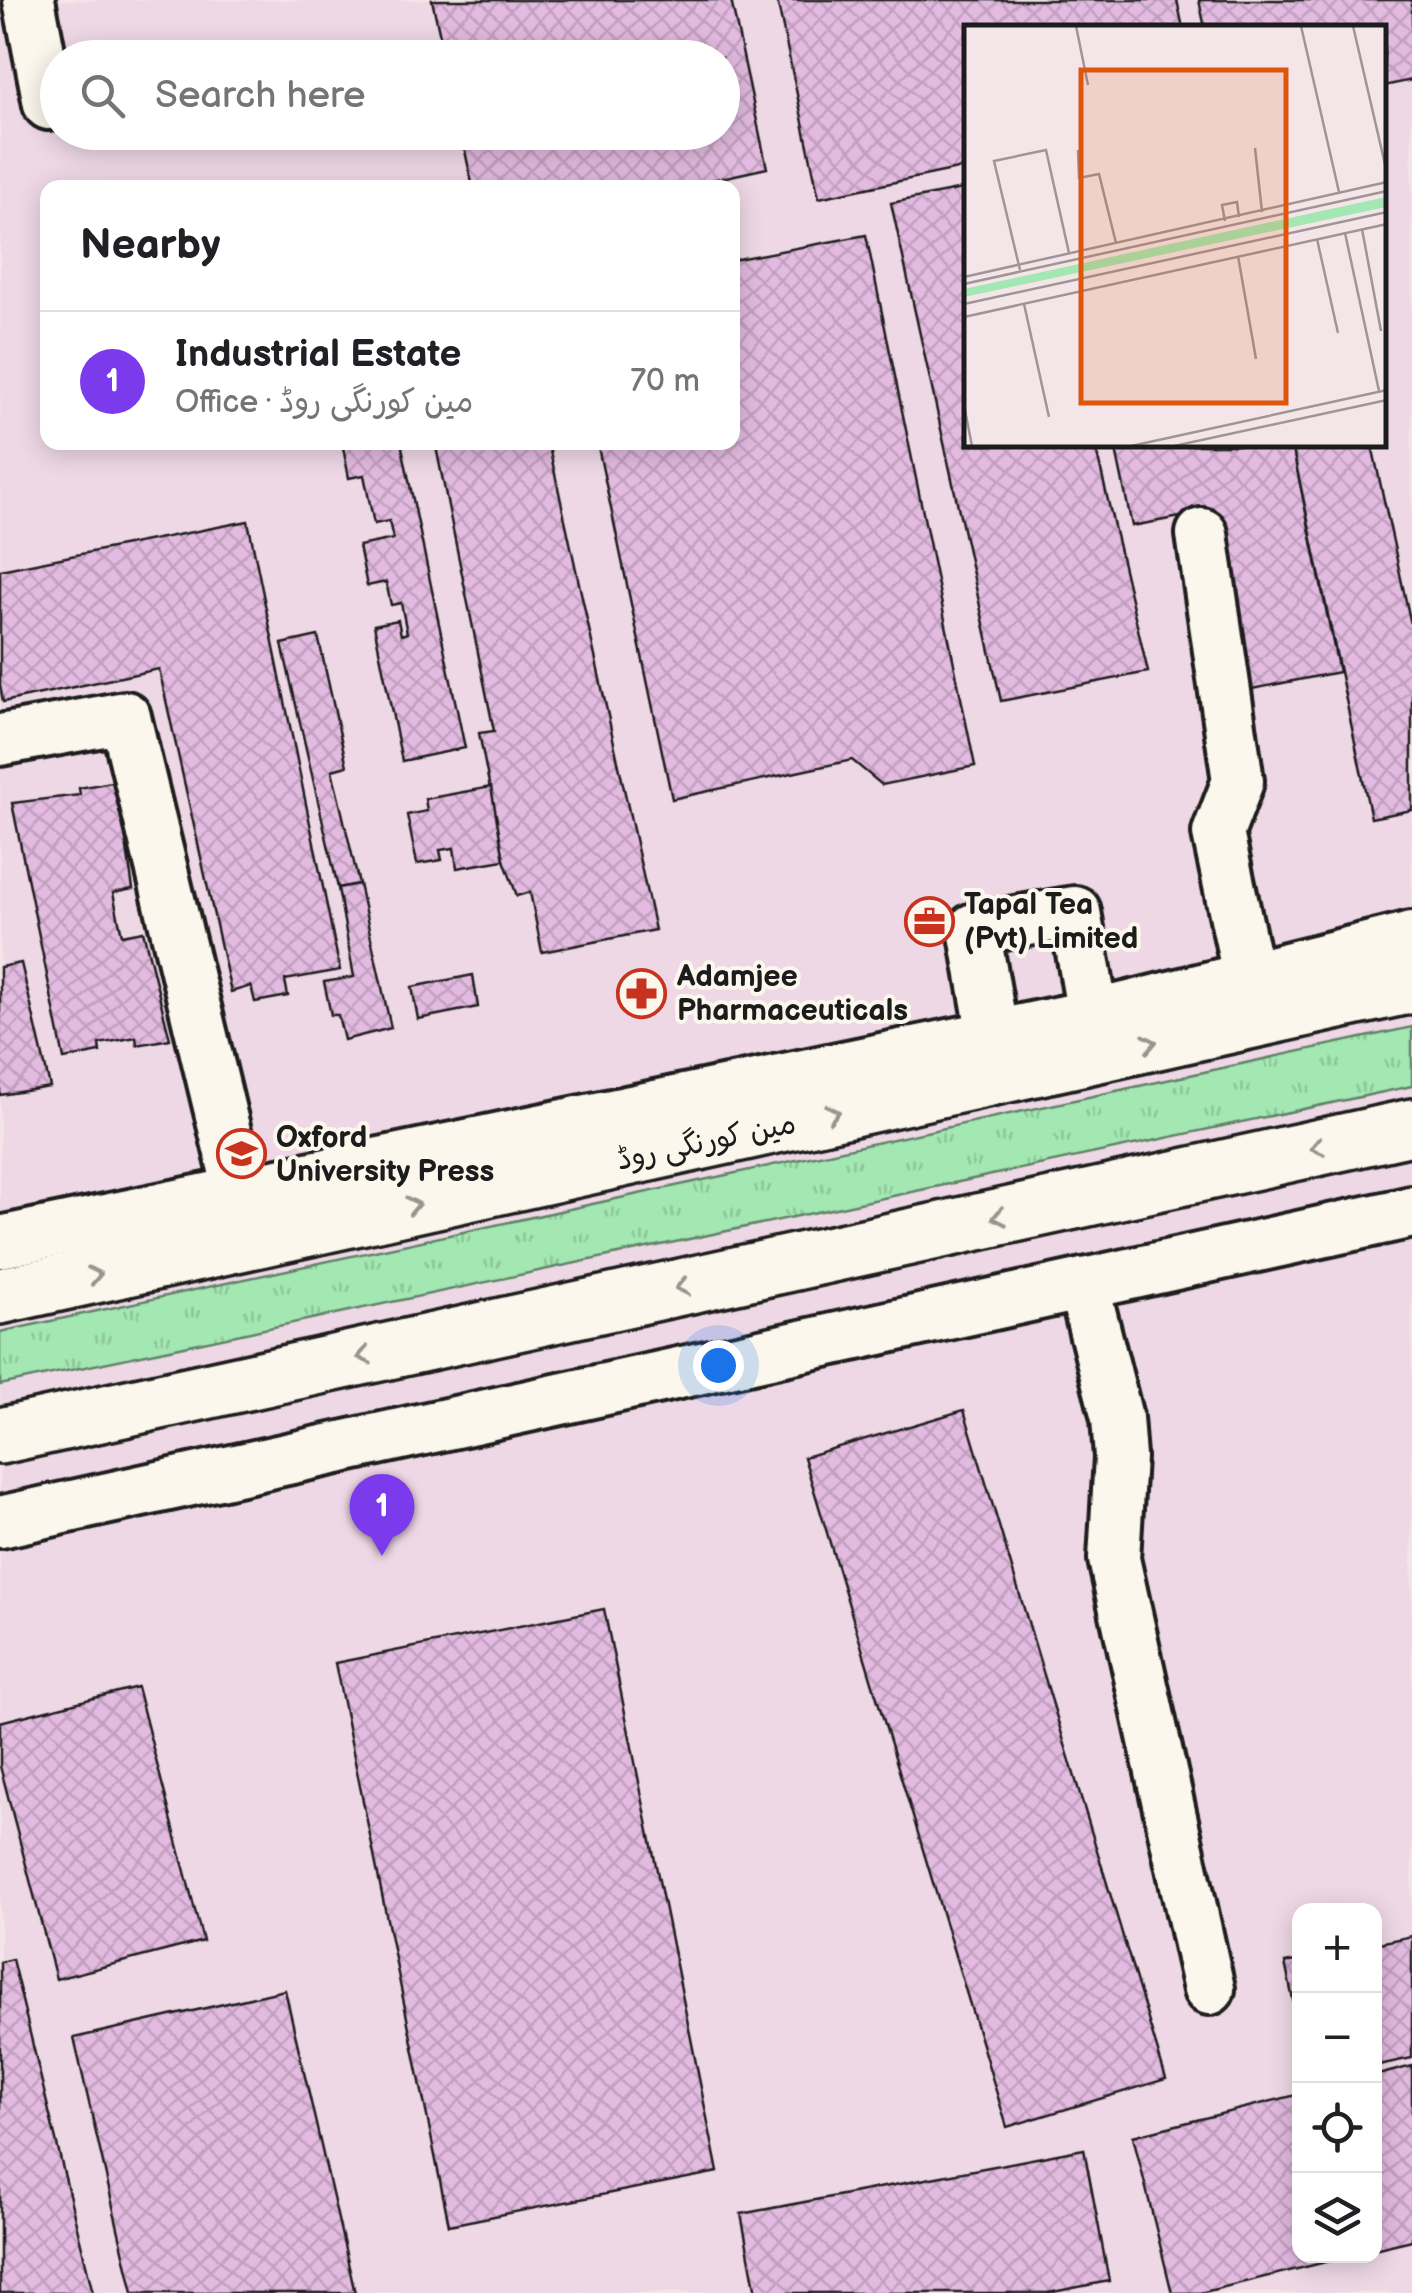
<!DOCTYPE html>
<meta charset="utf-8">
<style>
:root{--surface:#fff;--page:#f2f2f2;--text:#202124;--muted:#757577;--line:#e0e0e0;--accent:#7c3aed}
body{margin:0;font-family:"Balsamiq Sans","Playpen Sans Arabic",sans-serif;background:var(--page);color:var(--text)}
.controls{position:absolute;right:30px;bottom:30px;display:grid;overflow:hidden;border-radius:20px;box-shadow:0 5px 25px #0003}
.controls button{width:90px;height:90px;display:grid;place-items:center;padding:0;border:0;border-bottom:2px solid var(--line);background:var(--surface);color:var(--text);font:50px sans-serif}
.you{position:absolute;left:718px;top:1365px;width:35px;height:35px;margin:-25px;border:8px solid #fff;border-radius:50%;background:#1a73e8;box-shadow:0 0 0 15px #1a73e833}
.badge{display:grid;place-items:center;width:65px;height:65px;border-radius:50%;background:var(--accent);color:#fff;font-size:32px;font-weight:700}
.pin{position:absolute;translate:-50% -82px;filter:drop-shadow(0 2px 5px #0008)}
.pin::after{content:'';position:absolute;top:52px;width:35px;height:30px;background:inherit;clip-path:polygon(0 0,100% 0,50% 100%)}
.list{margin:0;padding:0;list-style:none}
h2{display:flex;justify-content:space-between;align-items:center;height:130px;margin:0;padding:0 40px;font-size:42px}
h2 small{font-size:32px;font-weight:400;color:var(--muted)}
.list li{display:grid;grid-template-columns:65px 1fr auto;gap:30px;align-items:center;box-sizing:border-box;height:140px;padding:0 40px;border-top:2px solid var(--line)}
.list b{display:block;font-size:38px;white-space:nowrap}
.list p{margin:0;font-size:32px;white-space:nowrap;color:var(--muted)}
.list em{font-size:32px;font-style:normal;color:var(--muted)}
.icon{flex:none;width:55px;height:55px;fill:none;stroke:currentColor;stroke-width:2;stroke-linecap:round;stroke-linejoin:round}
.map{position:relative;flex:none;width:1412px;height:2293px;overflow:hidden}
.search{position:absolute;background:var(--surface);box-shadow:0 5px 25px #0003;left:40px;top:40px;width:700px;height:110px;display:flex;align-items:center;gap:25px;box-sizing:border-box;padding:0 35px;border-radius:55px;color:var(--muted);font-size:38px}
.panel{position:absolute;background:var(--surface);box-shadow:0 5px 25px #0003;left:40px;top:180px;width:700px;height:270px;border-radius:20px}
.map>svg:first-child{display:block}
.built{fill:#efd8e6;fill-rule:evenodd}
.grass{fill:url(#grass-tufts);stroke:#608267;stroke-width:2.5}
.building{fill:url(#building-cross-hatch);stroke:#1c1c1c;stroke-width:2.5}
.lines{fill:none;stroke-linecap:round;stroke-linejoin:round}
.minor-casing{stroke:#1c1c1c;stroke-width:58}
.major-casing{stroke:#1c1c1c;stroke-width:62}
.minor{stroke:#fbf7ec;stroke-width:50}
.major{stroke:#fbf7ec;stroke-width:55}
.oneway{stroke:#97948e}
.labels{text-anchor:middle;stroke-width:8;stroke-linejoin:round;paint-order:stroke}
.poi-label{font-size:30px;font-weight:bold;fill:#1c1c1c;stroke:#fbf7ec;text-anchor:start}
.street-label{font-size:30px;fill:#1c1c1c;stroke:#fbf7ec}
.inset-road{fill:none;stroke:#9e9596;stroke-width:2.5}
.view{fill:#de560d;fill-opacity:0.15;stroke:#de560d;stroke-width:5}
.inset-edge{fill:none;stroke:#1c1c1c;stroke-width:5}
</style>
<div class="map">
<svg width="1412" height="2293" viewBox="0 0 1412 2293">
<defs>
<pattern id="grass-tufts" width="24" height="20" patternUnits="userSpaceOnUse" patternTransform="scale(2.5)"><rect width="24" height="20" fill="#a3e7b2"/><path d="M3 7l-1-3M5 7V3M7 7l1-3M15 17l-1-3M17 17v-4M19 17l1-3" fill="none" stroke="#8cc698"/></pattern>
<pattern id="building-cross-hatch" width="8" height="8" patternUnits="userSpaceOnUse" patternTransform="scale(2.5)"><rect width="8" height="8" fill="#e3bae0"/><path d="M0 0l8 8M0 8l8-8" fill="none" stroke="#c29fc0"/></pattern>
</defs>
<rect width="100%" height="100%" fill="#f4e5e8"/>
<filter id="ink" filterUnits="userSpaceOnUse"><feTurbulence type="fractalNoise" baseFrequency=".01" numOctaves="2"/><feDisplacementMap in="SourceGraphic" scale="20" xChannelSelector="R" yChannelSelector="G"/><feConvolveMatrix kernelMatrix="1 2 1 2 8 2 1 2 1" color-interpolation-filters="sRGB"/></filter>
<g filter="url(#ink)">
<path class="built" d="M0,0H1412V2293H0ZM967,28H1384V445H967ZM58,58H722V132H58ZM48,188H732V442H48ZM1300,1910H1374V2256H1300Z"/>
<path class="grass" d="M1412,1027V1086L0,1385V1332Z"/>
<g class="building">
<path d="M432,0H731L767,168L676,188H473L461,132H722V58H445Z"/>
<path d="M777,0H1177L1183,28H967V167L819,198Z"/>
<path d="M1199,0H1412V80L1384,86V28H1205Z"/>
<path d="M967,188V445H1095L1148,672L1001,701L891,203Z"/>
<path d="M866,235L975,766L882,785L852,760L672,799L597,442H732V260Z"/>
<path d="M342,442H401L465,748L402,761L374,625L398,620L401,635L407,633L401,603L391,605L386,582L367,586L359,546L393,539L389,521L374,524L364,475L349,478Z"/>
<path d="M435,442H548L655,930L542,952L530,892L517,896L504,860L479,733L494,731Z"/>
<path d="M1115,445H1292L1339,672L1252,689L1213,511L1132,526Z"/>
<path d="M1292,445H1372L1412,629V810L1371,818Z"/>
<path d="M248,521L340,970L285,980L288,996L255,1002L251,986L231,992L159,669L3,702L0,685V570Z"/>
<path d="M318,636L347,766L332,770L359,884L338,888L282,644Z"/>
<path d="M117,781L133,889L113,893L122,935L143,931L170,1039L137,1045L136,1037L99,1044L100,1052L64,1059L12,803L80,795L79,788Z"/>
<path d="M491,787L504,860L457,868L454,848L440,850L442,860L417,864L407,815L427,811L425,799Z"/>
<path d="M359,884L391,1028L344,1040L338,1015H331L324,982L354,977L338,888Z"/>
<path d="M21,963L50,1087L0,1095V967Z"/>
<path d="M473,975L478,1007L418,1019L412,987Z"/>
<path d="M964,1410L1166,2079L1007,2127L804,1457Z"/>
<path d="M604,1609L718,2172L449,2225L335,1663Z"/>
<path d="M137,1687L203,1941L56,1979L0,1766V1722Z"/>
<path d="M1412,1936V2058L1374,2066V1944Z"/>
<path d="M12,1959L93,2293H0V1962Z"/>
<path d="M1300,1960V2032L1285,1963Z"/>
<path d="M285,1990L355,2293H133L74,2038Z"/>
<path d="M1412,2066V2240L1374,2249V2076Z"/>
<path d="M1300,2094V2256H1350L1200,2293H1172L1133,2136Z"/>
<path d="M1084,2149L1109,2281L1048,2293H756L741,2214Z"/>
</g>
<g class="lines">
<defs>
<g id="minor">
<path d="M29,0L49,104"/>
<path d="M1202,534L1238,781L1218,833L1249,979"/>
<path d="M0,740L125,717L240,1194"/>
<path d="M993,1036L974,929L1075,912L1093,1015"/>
<path d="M0,1242L1118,1010L1412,937"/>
<path d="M1083,1284L1117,1418L1120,1457L1114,1559L1209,1989"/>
<path d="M0,1522L1412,1212"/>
</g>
<g id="major">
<path d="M0,1296L1412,985"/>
<path d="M0,1436L1412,1127"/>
</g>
</defs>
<use href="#minor" class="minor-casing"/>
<use href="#major" class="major-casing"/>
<use href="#minor" class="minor"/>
<use href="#major" class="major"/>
</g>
<defs><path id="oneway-chevron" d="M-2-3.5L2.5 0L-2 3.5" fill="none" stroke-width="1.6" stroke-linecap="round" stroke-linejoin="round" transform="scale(2.5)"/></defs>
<g class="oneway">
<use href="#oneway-chevron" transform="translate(1150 1043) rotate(-12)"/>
<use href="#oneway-chevron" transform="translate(833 1113) rotate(-12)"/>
<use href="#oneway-chevron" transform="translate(1317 1147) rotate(168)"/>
<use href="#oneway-chevron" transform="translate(413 1205) rotate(-12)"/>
<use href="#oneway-chevron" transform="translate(999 1217) rotate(168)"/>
<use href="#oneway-chevron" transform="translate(95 1275) rotate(-12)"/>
<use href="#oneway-chevron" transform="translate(682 1287) rotate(168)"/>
<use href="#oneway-chevron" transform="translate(364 1356) rotate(168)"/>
</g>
</g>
<defs>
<symbol id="office-ring" viewBox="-11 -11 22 22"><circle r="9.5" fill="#fbf7ec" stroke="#c8321e" stroke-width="1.5"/><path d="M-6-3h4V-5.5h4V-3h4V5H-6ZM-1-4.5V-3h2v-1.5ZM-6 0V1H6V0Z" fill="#c8321e"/></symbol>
<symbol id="pharmacy-ring" viewBox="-11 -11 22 22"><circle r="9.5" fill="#fbf7ec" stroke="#c8321e" stroke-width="1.5"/><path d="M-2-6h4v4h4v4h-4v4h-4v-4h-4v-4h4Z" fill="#c8321e"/></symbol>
<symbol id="university-ring" viewBox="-11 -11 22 22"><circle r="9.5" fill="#fbf7ec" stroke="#c8321e" stroke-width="1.5"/><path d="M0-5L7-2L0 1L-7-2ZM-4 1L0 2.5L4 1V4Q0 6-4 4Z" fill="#c8321e"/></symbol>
</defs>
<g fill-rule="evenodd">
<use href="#office-ring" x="902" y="894" width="55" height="55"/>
<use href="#pharmacy-ring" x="614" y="966" width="55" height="55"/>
<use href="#university-ring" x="214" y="1126" width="55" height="55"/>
</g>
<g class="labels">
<g class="poi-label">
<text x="964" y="914">Tapal Tea<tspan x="964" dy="34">(Pvt) Limited</tspan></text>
<text x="677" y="986">Adamjee<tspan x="677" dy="34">Pharmaceuticals</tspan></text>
<text x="276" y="1147">Oxford<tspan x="276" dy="34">University Press</tspan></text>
</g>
<g class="street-label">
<text transform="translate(706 1141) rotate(-12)" y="10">مین کورنگی روڈ</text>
</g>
</g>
<g transform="translate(964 25)">
<rect width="422" height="422" fill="#f4e5e8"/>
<path d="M422,172V182L0,272V264Z" fill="#a3e7b2"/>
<path class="inset-road" d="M112,1L124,60M337,1L375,167M389,1L423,148M291,123L298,187M114,125L115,153L135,149L152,218M261,196L258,180L273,177L275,192M398,204L417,306M381,208L415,366M353,214L374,308M274,231L292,334M56,245L30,136L82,125L105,228M0,252L423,157M0,259L423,166M0,279L423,187M60,279L85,392M0,292L423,199M0,380L8,421M167,421L423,365M210,421L423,375"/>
<path class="view" d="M117,45H322V378H117Z"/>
<rect width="422" height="422" class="inset-edge"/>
</g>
</svg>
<div class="controls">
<button>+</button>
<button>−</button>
<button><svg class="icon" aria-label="locate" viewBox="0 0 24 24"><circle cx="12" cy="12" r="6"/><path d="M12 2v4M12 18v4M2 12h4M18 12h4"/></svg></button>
<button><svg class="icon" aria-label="layers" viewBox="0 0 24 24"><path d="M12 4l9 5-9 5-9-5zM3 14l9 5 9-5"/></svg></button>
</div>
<div class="you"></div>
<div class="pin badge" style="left:382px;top:1556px">1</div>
<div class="search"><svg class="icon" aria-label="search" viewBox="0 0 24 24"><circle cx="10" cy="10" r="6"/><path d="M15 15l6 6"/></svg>Search here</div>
<section class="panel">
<h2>Nearby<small></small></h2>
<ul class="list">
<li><span class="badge">1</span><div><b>Industrial Estate</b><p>Office · مین کورنگی روڈ</p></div><em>70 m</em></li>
</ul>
</section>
</div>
